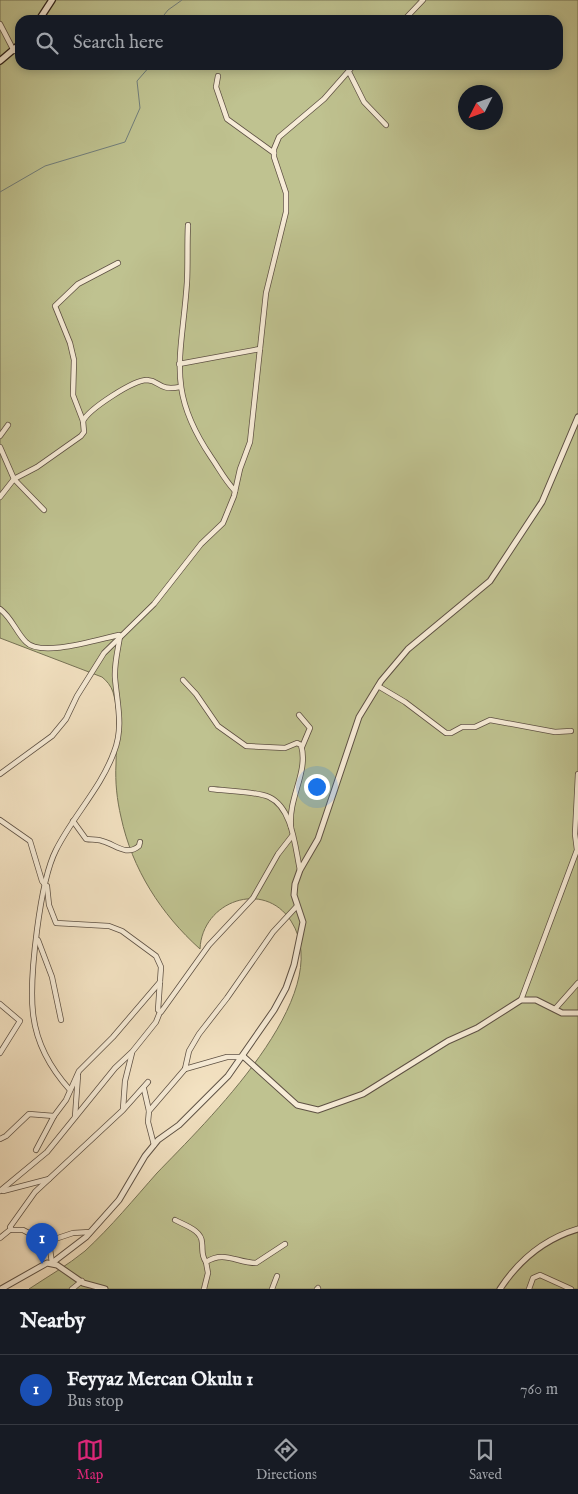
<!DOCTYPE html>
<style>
:root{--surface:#171b24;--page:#242831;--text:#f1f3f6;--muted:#9ea1a6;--line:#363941;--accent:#db2777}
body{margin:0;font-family:"IM FELL English",serif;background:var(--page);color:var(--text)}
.compass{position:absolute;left:458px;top:85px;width:45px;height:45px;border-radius:50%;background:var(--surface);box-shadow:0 2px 8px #0003;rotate:228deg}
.you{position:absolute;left:316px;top:786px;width:18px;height:18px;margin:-12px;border:4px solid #fff;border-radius:50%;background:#1a73e8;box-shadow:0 0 0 8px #1a73e833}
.badge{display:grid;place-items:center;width:32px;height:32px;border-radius:50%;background:var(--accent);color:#fff;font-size:16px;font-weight:700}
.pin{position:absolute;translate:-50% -41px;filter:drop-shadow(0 1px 2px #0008)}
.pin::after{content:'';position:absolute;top:26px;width:18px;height:15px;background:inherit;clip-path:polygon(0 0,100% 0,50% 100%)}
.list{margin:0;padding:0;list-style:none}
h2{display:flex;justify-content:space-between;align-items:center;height:65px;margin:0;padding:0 20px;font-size:21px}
h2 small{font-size:16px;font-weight:400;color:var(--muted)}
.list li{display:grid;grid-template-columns:32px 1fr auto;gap:15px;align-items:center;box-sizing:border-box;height:70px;padding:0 20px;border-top:1px solid var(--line)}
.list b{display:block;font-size:19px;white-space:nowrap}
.list p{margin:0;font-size:16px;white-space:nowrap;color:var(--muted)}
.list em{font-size:16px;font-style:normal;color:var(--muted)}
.icon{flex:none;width:28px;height:28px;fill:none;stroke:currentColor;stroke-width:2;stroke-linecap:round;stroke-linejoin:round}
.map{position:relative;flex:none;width:578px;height:1289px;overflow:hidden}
.search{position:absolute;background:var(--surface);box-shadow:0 2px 8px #0003;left:15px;right:15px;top:15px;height:55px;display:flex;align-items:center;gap:12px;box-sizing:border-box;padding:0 18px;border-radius:15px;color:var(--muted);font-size:19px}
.sheet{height:135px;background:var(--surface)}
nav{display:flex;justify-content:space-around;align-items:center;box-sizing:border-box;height:70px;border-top:1px solid var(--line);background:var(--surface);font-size:14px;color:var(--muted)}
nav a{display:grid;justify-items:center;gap:2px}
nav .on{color:var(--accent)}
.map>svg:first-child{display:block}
.green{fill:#bfc290;stroke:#767255;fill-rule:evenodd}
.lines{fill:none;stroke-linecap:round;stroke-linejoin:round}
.stream{stroke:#717e7b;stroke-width:1}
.minor-casing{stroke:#5e5144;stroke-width:6}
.tertiary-casing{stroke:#5e5144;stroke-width:7}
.secondary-casing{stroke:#2d211a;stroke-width:8}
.minor{stroke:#f7ecd7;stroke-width:4.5}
.tertiary{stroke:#f7ecd7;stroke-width:5}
.secondary{stroke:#f7ecd7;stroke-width:5.5}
</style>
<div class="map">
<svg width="578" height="1289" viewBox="0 0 578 1289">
<rect width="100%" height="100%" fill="#f3e2c2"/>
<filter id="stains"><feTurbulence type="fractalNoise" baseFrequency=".004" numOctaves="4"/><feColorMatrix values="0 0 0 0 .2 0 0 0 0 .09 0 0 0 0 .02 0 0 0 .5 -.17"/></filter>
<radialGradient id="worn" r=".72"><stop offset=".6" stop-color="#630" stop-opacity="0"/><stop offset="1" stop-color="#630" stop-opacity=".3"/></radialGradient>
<path class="green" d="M0,0H578V1289H29C47,1277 68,1265 85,1251C111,1227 134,1199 157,1173C204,1124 339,995 291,921C264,879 202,901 200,949C161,914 132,869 121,817C117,800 115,782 116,764C116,742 120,714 113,692C111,686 107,681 102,677L0,638ZM20,20H558V65H20ZM466,92H496V122H466Z"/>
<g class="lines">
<g class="stream">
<path d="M160,20L168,10L182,0"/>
<path d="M0,192L45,166L125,142L140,108L137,81L151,65"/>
</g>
<defs>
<g id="minor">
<path d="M404,20L423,0"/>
<path d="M0,24L14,51"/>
<path d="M349,72L364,102L386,125"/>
<path d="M218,76L216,87L227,119L274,153"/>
<path d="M188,225C187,244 188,263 187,282C182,357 165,389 211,457C220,470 224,479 235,491"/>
<path d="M179,364L260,349"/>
<path d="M83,421C89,409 133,380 147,380C161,381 158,391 180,387"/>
<path d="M0,436L8,425"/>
<path d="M0,447L14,479L0,497"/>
<path d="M44,510L14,479L37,467L81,436L84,432L83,421L73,395L74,360L70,343L55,306L78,284L118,263"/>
<path d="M0,609C12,618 16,632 26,642C41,658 99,639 119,635"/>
<path d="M183,680L196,694L218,726L246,746L285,748L297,743L301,745C309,772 288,797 291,827"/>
<path d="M378,686L405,702L446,733H451L462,727H475L490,720L555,732L571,731"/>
<path d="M299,715L310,728L302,747"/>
<path d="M0,774L52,736L66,719L77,696L104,653L154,604L201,544L223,523L234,496L240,469L250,442L266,293L286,212V193L274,157V149L279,137L324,99L354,65"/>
<path d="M211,789C228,791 254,791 269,797C293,808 295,848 300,870"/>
<path d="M0,820L30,841L42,881L46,886"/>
<path d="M73,821L86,839C91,840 97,839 102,841C115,844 126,857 139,846L140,842"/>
<path d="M47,886L49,905L56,923L109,926L122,931L156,956L161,967L158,1010L161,1012L209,945L253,898L278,854L292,836"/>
<path d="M38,940L52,977L61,1020"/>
<path d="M521,1000L577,850L575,834L578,774"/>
<path d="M0,1004L20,1021L0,1053"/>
<path d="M555,1009L578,983"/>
<path d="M185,1069L227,1057H244"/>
<path d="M144,1089L149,1111"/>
<path d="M70,1090C51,1069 36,1042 33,1013C29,978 40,881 56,850C73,816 101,788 114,752C124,727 117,703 115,678C114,664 118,650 120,636"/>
<path d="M123,1109L125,1081L132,1053"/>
<path d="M75,1117L78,1075"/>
<path d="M0,1139L6,1136L29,1114L54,1116"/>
<path d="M154,1145L148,1122L149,1111L185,1069L189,1051L199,1034L227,998L273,932L297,906"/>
<path d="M36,1150L54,1116L66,1100L79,1071L113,1037L160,982"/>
<path d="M0,1191L47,1152L115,1068L132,1052L156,1022L160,1012"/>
<path d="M3,1191L49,1179"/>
<path d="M175,1220C184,1225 202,1230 202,1243C203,1251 201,1255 206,1262"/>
<path d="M90,1232L73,1233L46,1242L23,1230H12L10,1227L35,1192L123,1110L148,1082"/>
<path d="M0,1238L11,1229"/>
<path d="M49,1242L52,1263"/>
<path d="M72,1289L82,1281"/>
<path d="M204,1289L208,1273L206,1262C224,1250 237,1263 256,1263L285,1244"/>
<path d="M272,1289L277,1276"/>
<path d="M317,1289L318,1288"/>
<path d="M529,1289L533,1278L540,1275L571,1289"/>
</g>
<g id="tertiary">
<path d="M244,1057L297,1105L318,1110L363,1094L448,1041L477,1028L521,1000H536L562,1013H578"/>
<path d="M52,1263L86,1237L119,1200L145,1156L158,1140L179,1125L228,1076L274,1010L286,988L294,965L303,922L294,895L295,884L300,870L318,839L359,717L381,681L408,649L490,581L542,502L578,417"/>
<path d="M1,1289L47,1263L57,1265L83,1283L105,1289"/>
<path d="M500,1289C519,1260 544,1239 578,1229"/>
</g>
<g id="secondary">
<path d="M39,20L52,0"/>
<path d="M0,61L20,44"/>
</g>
</defs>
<use href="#minor" class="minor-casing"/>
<use href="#tertiary" class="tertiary-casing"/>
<use href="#secondary" class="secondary-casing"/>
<use href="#minor" class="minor"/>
<use href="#tertiary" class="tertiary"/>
<use href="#secondary" class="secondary"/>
</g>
<rect width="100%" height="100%" filter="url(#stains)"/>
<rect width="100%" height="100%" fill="url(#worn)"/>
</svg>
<svg class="compass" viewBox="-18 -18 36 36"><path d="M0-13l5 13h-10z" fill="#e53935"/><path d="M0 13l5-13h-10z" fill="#9ea1a6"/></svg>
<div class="you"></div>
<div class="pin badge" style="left:42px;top:1264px;background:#1a4fb4">1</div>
<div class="search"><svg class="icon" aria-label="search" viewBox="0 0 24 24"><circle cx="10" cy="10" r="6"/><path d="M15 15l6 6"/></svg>Search here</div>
</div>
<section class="sheet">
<h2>Nearby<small></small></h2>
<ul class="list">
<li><span class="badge" style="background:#1a4fb4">1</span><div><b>Feyyaz Mercan Okulu 1</b><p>Bus stop</p></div><em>760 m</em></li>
</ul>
</section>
<nav>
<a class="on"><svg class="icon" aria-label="map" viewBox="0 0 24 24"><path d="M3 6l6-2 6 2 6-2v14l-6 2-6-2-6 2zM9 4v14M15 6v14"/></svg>Map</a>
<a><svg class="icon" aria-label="directions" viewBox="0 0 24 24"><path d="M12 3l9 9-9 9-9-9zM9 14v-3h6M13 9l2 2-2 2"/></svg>Directions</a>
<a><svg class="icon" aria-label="saved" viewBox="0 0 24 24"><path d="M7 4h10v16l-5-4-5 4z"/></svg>Saved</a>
</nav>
